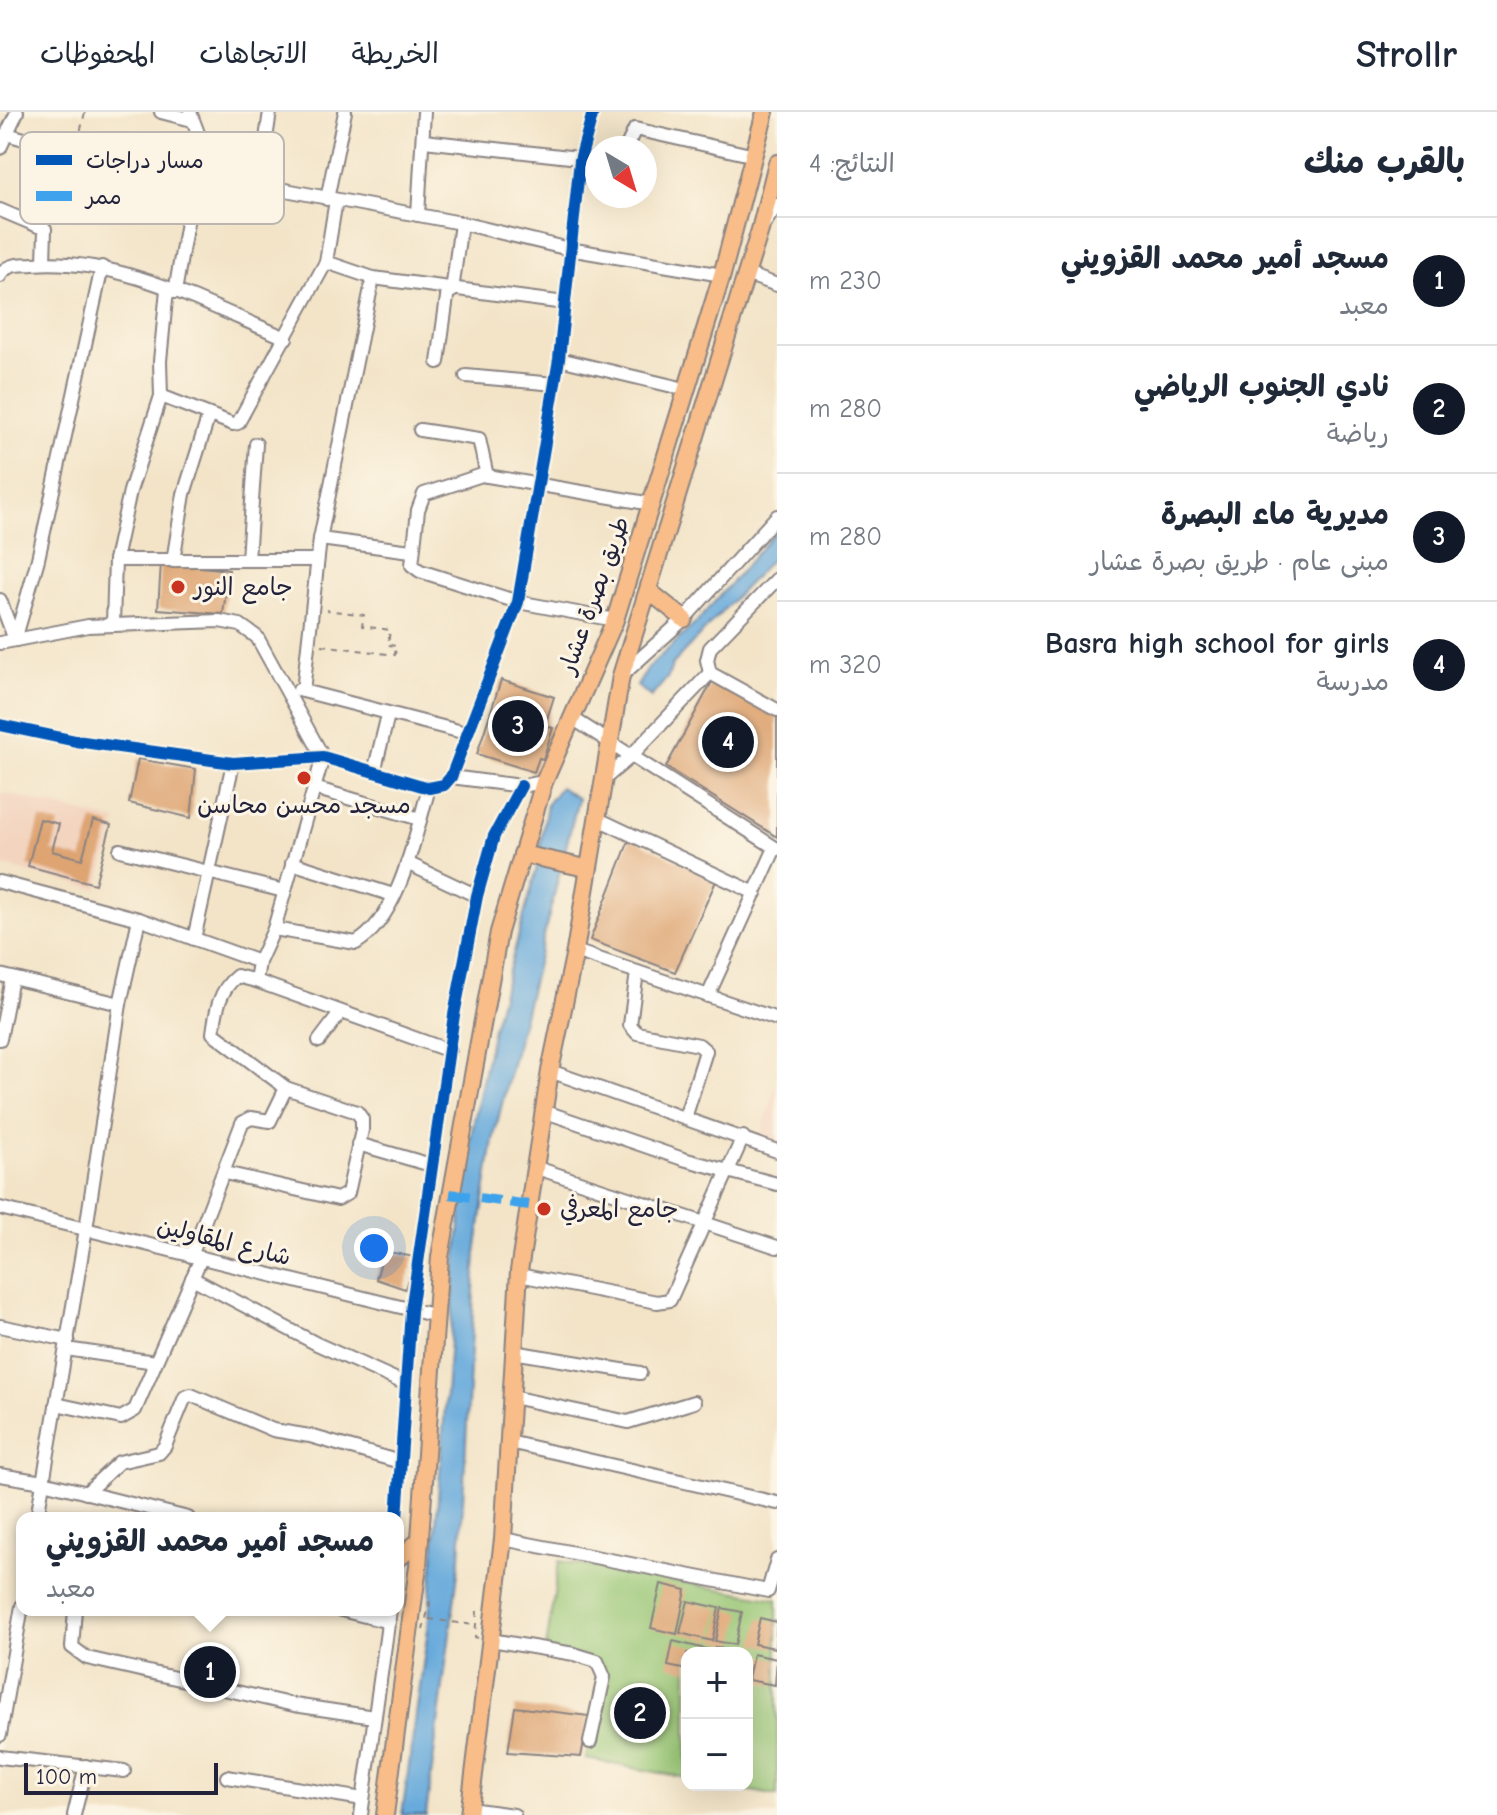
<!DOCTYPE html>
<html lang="ar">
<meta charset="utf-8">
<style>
:root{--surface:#fff;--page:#f6f6f7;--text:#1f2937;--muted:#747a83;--line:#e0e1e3;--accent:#111827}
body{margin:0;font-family:"Comic Neue","Playpen Sans Arabic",sans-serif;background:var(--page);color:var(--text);direction:rtl}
.controls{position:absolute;right:24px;bottom:24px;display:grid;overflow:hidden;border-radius:16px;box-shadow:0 8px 32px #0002}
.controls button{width:72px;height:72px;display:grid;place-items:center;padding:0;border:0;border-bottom:2px solid var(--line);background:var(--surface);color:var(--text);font:40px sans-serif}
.compass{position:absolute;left:585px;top:24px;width:72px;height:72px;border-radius:50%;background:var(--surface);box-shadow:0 8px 32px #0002;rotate:142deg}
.scale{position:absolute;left:24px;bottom:20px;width:194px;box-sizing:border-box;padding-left:8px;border:4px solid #22223b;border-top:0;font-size:22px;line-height:28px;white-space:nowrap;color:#22223b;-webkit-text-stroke:6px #fcf5e5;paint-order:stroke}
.you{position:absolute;left:374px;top:1136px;width:28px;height:28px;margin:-20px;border:6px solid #fff;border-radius:50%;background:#1a73e8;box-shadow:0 0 0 12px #1a73e833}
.badge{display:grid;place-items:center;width:52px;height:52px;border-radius:50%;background:var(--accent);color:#fff;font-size:26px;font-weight:700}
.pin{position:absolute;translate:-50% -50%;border:4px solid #fff;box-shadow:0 2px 8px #0006}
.popup{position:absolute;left:16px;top:1400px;width:388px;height:104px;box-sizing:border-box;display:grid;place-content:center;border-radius:16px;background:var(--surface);filter:drop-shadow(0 2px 6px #0005);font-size:26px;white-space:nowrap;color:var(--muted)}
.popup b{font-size:30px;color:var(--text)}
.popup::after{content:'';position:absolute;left:50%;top:100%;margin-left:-16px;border:16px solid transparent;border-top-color:var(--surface)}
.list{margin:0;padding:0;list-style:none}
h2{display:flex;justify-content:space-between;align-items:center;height:104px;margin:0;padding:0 32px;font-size:34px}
h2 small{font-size:26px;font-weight:400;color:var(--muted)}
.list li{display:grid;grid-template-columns:52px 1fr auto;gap:24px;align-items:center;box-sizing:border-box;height:128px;padding:0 32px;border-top:2px solid var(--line)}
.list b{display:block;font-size:30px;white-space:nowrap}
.list p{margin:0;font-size:26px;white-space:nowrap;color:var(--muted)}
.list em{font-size:26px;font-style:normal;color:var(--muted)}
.map{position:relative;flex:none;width:777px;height:1703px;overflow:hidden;direction:ltr}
header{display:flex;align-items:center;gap:48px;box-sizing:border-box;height:112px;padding:0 40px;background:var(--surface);border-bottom:2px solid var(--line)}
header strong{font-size:38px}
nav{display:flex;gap:44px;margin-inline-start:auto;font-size:28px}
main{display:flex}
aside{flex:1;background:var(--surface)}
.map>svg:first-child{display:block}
.built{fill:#f3d4bf}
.green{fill:#98c674;stroke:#5d7458;stroke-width:2}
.water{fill:#67aadc;stroke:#44668c;stroke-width:2}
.building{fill:#dea472}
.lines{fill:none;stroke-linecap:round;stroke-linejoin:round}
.minor-casing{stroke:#8a8382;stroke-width:16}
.major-casing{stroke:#8a8382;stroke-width:20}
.path{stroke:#8a8382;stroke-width:2;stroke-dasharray:6 6;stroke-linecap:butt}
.minor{stroke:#fff;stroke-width:12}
.major{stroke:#f8bd89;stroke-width:16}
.quiet{stroke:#3ea2ec;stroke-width:10;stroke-dasharray:20 10;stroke-linecap:butt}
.cycleway-casing{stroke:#fcf5e5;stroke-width:17}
.cycleway{stroke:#0057b8;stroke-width:12}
.poi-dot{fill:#c8321e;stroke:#fcf5e5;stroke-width:3}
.labels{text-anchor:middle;stroke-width:6;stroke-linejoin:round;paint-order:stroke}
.poi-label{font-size:24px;fill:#22223b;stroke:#fcf5e5;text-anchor:start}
.street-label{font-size:24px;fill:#22223b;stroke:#fcf5e5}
.key{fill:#fcf5e5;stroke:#bbb6b2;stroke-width:2}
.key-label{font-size:22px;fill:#22223b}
</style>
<header>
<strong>Strollr</strong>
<nav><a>الخريطة</a><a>الاتجاهات</a><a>المحفوظات</a></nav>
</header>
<main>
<aside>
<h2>بالقرب منك<small>النتائج: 4</small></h2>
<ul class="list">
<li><span class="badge">1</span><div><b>مسجد أمير محمد القزويني</b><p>معبد</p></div><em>230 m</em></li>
<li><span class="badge">2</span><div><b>نادي الجنوب الرياضي</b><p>رياضة</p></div><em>280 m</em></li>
<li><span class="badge">3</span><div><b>مديرية ماء البصرة</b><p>مبنى عام · طريق بصرة عشار</p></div><em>280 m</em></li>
<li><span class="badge">4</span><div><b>Basra high school for girls</b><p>مدرسة</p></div><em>320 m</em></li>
</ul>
</aside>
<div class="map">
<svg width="777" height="1703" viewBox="0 0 777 1703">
<rect width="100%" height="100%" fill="#fcf5e5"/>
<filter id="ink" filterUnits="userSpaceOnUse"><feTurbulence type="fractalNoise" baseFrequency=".0125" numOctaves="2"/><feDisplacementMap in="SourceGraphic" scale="16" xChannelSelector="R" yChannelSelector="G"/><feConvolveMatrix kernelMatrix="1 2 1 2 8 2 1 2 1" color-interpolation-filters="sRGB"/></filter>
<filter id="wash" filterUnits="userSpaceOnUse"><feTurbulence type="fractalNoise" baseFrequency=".006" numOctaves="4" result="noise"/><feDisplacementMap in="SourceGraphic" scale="32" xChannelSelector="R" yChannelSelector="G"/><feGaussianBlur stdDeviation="1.8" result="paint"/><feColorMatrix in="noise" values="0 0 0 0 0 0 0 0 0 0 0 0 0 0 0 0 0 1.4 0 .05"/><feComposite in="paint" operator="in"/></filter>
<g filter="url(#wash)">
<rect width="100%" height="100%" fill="#f3e4c8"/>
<g class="built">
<path d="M0,680L117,709L97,777L0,753Z"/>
<path d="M777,972V1031L760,1024Z"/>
</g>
<path class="green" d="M559,1449L777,1487V1684L721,1673H747V1541H687V1666L586,1647L602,1555L545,1543Z"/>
<g class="water">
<path d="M777,418V441L672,553L668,565L651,585L637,574L649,555L696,511Z"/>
<path d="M560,675L578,687L493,1028L476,1141L460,1446L426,1703H402L428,1517L456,1150L468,1039L493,916L536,760L547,692Z"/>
</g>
<g id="blocks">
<g class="building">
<path d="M161,451L229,458L223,502L158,497Z"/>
<path d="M501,568L554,585L545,613L553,616L543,647L539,646L534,660L477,642Z"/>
<path d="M713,568L777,605V725L666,655Z"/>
<path d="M138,647L196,657L191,706L129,691Z"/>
<path d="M40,707L59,712L52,739L82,747L93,708L111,713L95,772L28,754Z"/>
<path d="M630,726L717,767L675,860L590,828Z"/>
<path d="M384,1139L414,1145L405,1177L376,1167Z"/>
<path d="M661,1472L686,1478L677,1522L651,1516Z"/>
<path d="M688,1489L719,1496L712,1529L680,1521Z"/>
<path d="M722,1496L742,1500L735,1533L715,1529Z"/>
<path d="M760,1506L777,1510L775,1536L754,1532Z"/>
<path d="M673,1529L714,1539L715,1535L738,1541H687V1558L668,1554Z"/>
<path d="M753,1542L777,1547L775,1573L748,1568Z"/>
<path d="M515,1595L589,1604L581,1645L508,1640Z"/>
</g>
</g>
</g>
<g filter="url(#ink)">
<use href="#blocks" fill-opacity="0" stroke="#8a8382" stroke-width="2"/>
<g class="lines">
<defs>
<g id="minor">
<path d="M161,0L192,8"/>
<path d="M7,22L88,46L259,73L461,111L569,137L722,163"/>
<path d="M424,29L597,48"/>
<path d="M0,36L17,0"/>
<path d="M626,36L635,17L755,44"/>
<path d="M259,73L270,0"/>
<path d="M327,87L345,0"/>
<path d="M0,98L45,117L44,151"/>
<path d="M418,103L424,0"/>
<path d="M764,112L777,93"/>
<path d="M326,150L373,166L565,191"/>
<path d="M746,162L777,173"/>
<path d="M0,164C6,151 21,153 33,152C121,145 206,193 286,226"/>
<path d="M452,179L461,111"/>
<path d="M175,180L201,29L190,0"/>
<path d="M559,247L685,277"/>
<path d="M438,250L448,178"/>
<path d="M466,264L555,272"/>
<path d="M161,284L233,312L238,311L326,150L336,88"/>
<path d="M420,318L479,327L487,364"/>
<path d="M320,427L411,439"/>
<path d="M248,447L256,332"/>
<path d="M115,448H317"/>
<path d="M173,449L184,382L209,303"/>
<path d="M777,467L710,536L707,548L710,561L777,598"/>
<path d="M0,488L15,528"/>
<path d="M615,508L518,490L420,459L412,453L418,398L424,382L482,363L652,392"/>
<path d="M113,512L115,448L130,379L161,284L160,249L167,177"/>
<path d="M15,528L38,447L102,155"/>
<path d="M0,531L88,514L219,509L240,513L257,525L323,645L274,817L259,850L256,869L450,939"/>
<path d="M621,564L684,507L777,404"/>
<path d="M299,578L466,621"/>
<path d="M303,579L320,427L373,166"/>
<path d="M572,606L777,737"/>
<path d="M0,613L76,629L233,651L323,645L429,676L444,673L451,665L518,490L559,247L580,48L593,0"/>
<path d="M374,660L388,603"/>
<path d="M451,665L521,674L544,670"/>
<path d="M603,668L629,646L710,561"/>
<path d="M314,676L420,707"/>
<path d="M598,707L755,781"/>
<path d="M120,738L284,779"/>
<path d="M292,751L393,783"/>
<path d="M407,751L477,784"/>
<path d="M0,770L139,807L259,850"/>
<path d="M274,817L356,831C400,805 415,723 429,676"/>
<path d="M194,827L233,651"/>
<path d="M575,839L777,907"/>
<path d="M637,860L630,913L637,921L699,933L706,939L685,1006"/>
<path d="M0,863L120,892"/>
<path d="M708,884L775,736"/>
<path d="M0,927L12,866"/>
<path d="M319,929L341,900"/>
<path d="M550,959L777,1039"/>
<path d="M543,999L683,1047L777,1072"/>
<path d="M358,1032L431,1053"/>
<path d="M534,1055L777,1135"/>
<path d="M225,1061L338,1087L348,1081L362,1018V1007L357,1000L286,976L213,921C216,899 219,878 237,864L256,869"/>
<path d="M0,1096L437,1204"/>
<path d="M191,1144L242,1011L251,1006L270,1009L286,976"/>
<path d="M519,1163L657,1190L670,1188L743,1025"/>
<path d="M192,1166L317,1232L406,1272"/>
<path d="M0,1214L68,1228"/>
<path d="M66,1237L155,1250"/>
<path d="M513,1240L640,1261"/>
<path d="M512,1285L628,1310L694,1290"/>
<path d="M56,1292L121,1306L135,1298L201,1146"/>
<path d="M509,1330L777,1391"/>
<path d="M0,1363L43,1370L188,1406"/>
<path d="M86,1381L119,1350L159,1341L165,1334L185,1285L191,1283L273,1318L310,1324L400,1350"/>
<path d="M37,1406L86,1117L120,892L139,807"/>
<path d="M397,1406L411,1199L454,903L477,784L494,724L521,674"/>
<path d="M503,1427L768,1479L777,1448"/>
<path d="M75,1498L72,1535L87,1546L294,1593L374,1605"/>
<path d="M341,1498L389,1510"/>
<path d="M491,1528L574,1542L597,1549L604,1565L590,1630"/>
<path d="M0,1623L22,1494"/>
<path d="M0,1645L124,1659"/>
<path d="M227,1665L363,1687"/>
<path d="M469,1697L514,1703"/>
<path d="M74,1703L86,1654"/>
<path d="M361,1703L390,1498"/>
</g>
<g id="major">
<path d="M649,479L684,507"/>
<path d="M522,742L586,756"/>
<path d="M398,1447L420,1428"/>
<path d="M385,1703L418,1454L440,1145L499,820L544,670L615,508L722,163L765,0"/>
<path d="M469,1703L503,1427L519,1159L550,959L575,839L621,564L760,118L777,51"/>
</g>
</defs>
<use href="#minor" class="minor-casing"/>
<use href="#major" class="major-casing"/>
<g class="path">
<path d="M78,30L85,0"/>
<path d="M64,91L72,56"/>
<path d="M322,533L395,543L396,534L388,533L390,518L362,514L364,503L327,498"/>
<path d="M477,1499L475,1525L478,1526"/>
<path d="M429,1507L474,1513"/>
<path d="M423,1518L430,1491L427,1490"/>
</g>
<use href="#minor" class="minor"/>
<use href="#major" class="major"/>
<path class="quiet" d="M450,1082L529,1093"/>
<defs>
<g id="cycleway">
<path d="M0,613L76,629L233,651L323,645L429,676L444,673L451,665L518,490L559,247L580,48L593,0"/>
<path d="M397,1406L411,1199L454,903L477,784L494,724L521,674"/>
</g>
</defs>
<use href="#cycleway" class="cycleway-casing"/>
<use href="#cycleway" class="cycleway"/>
</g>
</g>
<g class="poi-dot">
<circle cx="178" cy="475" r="8"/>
<circle cx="304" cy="666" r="8"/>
<circle cx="544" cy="1097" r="8"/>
</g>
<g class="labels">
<g class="poi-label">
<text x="194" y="483">جامع النور</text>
<text x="304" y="701" text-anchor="middle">مسجد محسن محاسن</text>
<text x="560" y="1105">جامع المعرفي</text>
</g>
<g class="street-label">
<text transform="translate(594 483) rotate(-70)" y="8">طريق بصرة عشار</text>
<text transform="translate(224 1129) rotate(14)" y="8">شارع المقاولين</text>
</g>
</g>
<rect x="20" y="20" width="264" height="92" rx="12" class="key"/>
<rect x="36" y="43" width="36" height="10" fill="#0057b8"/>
<rect x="36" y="79" width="36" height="10" fill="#3ea2ec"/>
<g class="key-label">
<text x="86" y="56">مسار دراجات</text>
<text x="86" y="92">ممر</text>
</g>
</svg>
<div class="controls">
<button>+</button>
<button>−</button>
</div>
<svg class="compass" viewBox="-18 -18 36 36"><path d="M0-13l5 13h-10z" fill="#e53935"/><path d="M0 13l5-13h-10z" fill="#747a83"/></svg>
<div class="scale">100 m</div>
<div class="you"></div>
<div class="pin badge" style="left:210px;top:1560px">1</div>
<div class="popup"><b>مسجد أمير محمد القزويني</b>معبد</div>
<div class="pin badge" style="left:640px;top:1601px">2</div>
<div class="pin badge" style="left:518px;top:614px">3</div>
<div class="pin badge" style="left:728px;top:630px">4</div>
</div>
</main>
